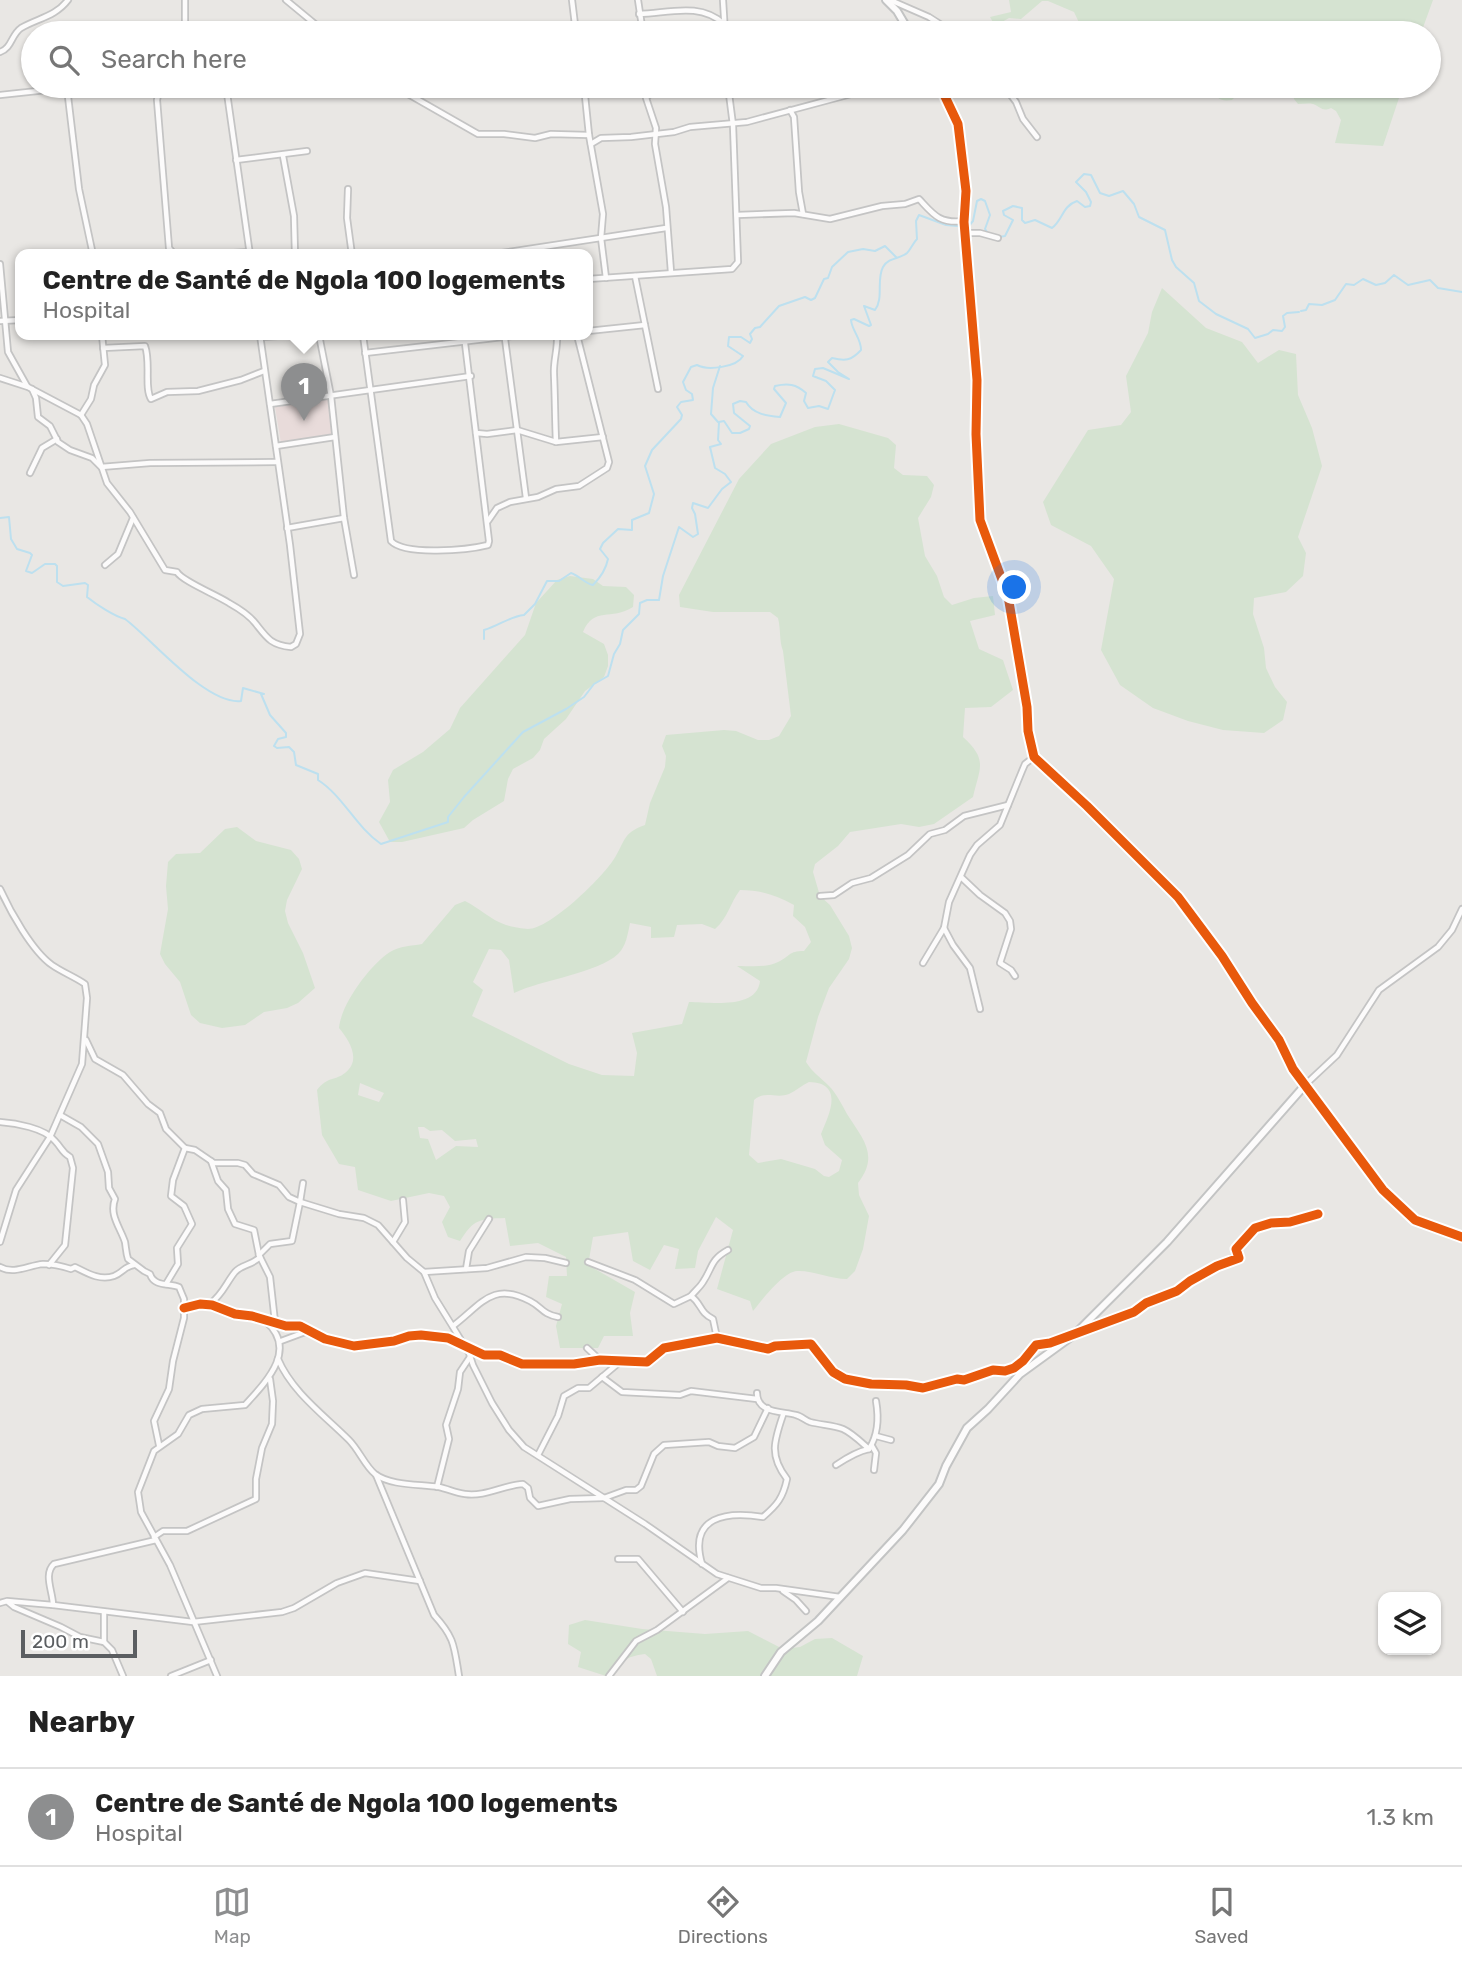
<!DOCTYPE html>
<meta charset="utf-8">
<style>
:root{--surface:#fff;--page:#f2f2f2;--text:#222;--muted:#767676;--line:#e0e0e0;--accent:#8d8e8f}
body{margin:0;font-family:Rubik,sans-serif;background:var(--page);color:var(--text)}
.controls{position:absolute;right:21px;bottom:21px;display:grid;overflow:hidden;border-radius:14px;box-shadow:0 2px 5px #0004}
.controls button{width:63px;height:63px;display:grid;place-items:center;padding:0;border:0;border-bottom:2px solid var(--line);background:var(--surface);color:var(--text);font:35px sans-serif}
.scale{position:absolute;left:21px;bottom:18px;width:116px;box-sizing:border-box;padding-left:7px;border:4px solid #5b5e61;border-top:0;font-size:19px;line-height:24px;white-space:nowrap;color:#5b5e61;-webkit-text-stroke:5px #fff;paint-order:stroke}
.you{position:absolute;left:1015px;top:588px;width:24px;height:24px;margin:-18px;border:5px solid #fff;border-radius:50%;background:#1a73e8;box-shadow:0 0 0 10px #1a73e833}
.badge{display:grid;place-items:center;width:46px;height:46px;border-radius:50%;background:var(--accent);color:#fff;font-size:23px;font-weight:700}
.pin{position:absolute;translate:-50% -58px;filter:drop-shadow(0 2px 4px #0008)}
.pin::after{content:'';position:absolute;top:37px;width:24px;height:21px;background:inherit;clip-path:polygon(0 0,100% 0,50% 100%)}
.popup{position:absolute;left:15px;top:249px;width:578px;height:91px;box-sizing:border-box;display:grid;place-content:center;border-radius:14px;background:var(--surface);filter:drop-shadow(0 2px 5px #0005);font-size:23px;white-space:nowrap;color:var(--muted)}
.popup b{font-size:26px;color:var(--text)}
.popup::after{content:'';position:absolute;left:50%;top:100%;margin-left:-14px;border:14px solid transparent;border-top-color:var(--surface)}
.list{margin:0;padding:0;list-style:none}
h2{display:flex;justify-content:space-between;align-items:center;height:91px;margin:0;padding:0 28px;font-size:30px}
h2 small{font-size:23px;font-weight:400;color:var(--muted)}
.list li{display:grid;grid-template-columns:46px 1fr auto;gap:21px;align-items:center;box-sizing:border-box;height:98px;padding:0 28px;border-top:2px solid var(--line)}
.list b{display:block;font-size:26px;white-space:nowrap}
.list p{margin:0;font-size:23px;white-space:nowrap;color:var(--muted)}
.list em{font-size:23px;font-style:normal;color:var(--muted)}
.icon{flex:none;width:38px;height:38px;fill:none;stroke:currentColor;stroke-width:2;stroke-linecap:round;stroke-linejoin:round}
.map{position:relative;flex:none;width:1462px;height:1676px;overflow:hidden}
.search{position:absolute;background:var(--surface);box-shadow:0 2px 5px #0004;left:21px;right:21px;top:21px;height:77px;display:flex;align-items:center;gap:18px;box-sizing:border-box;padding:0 24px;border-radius:38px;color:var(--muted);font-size:26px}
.sheet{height:189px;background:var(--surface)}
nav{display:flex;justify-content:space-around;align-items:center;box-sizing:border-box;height:98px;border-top:2px solid var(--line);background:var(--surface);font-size:19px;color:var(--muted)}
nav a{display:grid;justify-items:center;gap:4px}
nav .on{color:var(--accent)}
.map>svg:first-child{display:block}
.medical{fill:#e8dbda}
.green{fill:#d5e3d1;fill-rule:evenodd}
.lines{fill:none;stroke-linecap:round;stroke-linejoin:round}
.stream{stroke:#bde0ef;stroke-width:2}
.street-casing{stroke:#c4c4c4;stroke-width:8}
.secondary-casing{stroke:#c3c4c4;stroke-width:10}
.street{stroke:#fcfbfb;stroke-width:4.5}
.secondary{stroke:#fcfbfb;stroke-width:6}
.cycleway-casing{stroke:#fff;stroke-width:13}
.cycleway{stroke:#e8590c;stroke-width:9}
</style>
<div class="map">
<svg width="1462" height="1676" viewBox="0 0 1462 1676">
<rect width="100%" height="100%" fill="#e9e7e4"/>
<path class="medical" d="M328,399L333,435L281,443L275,407Z"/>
<g class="green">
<path d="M1009,0H1433L1421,33H1143L1118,21L1109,33H1084L1074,12L1048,1H1042L1021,19L1009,18L995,26L990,17L1011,12Z"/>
<path d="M1209,86H1237V95L1232,100C1219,102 1215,97 1209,86Z"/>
<path d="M1288,86H1403L1383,146L1335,143L1341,120L1336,111L1331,108C1322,112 1321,107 1313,104C1308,103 1303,104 1298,104L1294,99L1293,88Z"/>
<path d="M1162,288L1206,328L1242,342L1258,363L1279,350L1296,354L1298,395L1312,428L1322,466L1298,537L1306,553L1303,576L1286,592L1254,598L1253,614L1264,648L1266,668L1275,687L1287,702L1283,720L1264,733L1223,730L1188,721L1153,708L1120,685L1101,650L1114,579L1091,546L1051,525L1043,502L1088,430L1121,425L1131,412L1126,376L1148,333L1152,312Z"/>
<path d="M839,424L888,438L896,445L894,468L903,475L927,476L934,485L931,497L918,518L925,556L937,576L944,597L952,605L974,598L993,596L995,615L970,621L979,649L1003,660L1013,690L991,707L965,708L963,737C988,760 980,767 973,797L934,824L919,827L901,824L850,832L838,846L815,864L813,872L820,896L830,905L849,936L852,948L849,959L829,988L818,1017L806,1062C813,1073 820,1077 829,1086C836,1093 842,1105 847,1114C862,1138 880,1155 858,1183L859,1195L869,1216L863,1249L855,1271L847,1279C831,1279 811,1270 797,1271C783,1272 762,1300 753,1311L750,1301L717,1289L733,1230L716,1217L698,1251L695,1268L675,1269L679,1249L664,1245L650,1270L633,1261L628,1232L593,1237L588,1265L635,1292L630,1313L633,1336H604L598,1348H560L556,1326L562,1304L546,1297L549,1276H567L566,1257L538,1243L510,1246L505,1218C479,1219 474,1219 460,1241L448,1237L442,1222L450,1207L444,1196L429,1193L391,1201L358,1190L355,1167L339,1164L322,1135L317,1090C328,1076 335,1081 345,1073C362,1060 349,1040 339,1028C341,1004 370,965 390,952C400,946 411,946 422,944L455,905L465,901C479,908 491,920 506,925C512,927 522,929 528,929C550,929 602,878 614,859C625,842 622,833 645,825L650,803L665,767L666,756L662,746L666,735L724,730L736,731L758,740H769L779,736L791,716L783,651C779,640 781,630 778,618L770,612H713L680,607L679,595L739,479L771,444L815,427ZM740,890C761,890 776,895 794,905L793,916L805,927L811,942L804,951C788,951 791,956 778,962C767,968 750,966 737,966L760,981C757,1010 709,1002 689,1002L682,1024L632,1033L637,1053L634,1076L602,1075L569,1064L472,1016L483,990L473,982L489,949L501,950L509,960L514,993C541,980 598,973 618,954C626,947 628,933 630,923L651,927V938L674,937L677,925L702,924L715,929C728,918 730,903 740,890ZM809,1082C845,1083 829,1115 821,1134L825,1145L842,1160L839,1171L829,1177L824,1176L815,1169L781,1159L758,1163L749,1155L754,1100C765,1090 776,1099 789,1094C796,1091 802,1085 809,1082ZM360,1083L384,1093L379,1102L358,1095ZM418,1127H424L430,1131L442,1130L455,1141L476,1139L478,1147L456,1146L436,1160L428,1139L420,1138Z"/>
<path d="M570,576L593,579L603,586L626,587L634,595L633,607C611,621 594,606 583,632L604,644L608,655V666L604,677L585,691L566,719L544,739L540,750L533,758L513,769L508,779L504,801L473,820L464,828L402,842H390L379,822L390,802L388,780L393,770L423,752L450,729L460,708L525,635L536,603L557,580Z"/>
<path d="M237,827L256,841L291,850L299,859L302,869L287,900L285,911L288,923L303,953L315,988L298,1003L287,1008L264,1012L245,1025L222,1028L200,1023L191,1015L180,982L165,964L160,954L168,909L166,886L168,862L176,854L200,853L225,829Z"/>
<path d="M585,1620L642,1629L705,1634L748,1631L783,1649L800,1647L815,1639L832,1638L863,1656L857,1676H657L651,1659L645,1654C626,1656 619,1663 606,1676L578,1667L581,1652L568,1644L569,1625Z"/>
</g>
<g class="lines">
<g class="stream">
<path d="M999,237L1005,236L1013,220L1004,215L1003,211L1013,206L1022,208V220L1025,223L1035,220L1052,228C1063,220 1062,206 1077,201L1085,207L1090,206L1091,202L1086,192L1076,182L1084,174L1091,175L1100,193L1109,196L1123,191L1134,204L1139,217L1165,230L1172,260L1176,267L1194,283L1199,301L1216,314L1248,329L1255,338L1268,334L1273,330L1282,331L1285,327L1283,316L1287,313L1299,312"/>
<path d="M1301,311L1306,310L1309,304L1322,305L1335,300L1346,284L1354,285L1363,279L1376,285L1385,283L1394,275L1408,285L1430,280L1438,288L1462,292"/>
<path d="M718,422L711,414L713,388L720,366"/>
<path d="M0,518L9,517L11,539L17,549L30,553L32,555L26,571L32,573L45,564H55L57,566V582L63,586L85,583L88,585L87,597C97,605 114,616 125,619C152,639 206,705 241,701L243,688L264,694H261L270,715L286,733V737L278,739L274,746L277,748L289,747L294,752L296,765L318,774V780C343,796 356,827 381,844L448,822V817L464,797L523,732L566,709L584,697L594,684L608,676L614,654L620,644L623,630L639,614L640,603L647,600H659L663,576L679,527L693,537L698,534L695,514L692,508L693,503L708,508L722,489L731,482L725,474L715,468L710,447L721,444L718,440L719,422L724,421L732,433H740L749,429L750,426L734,413L733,404L740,401L746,402C753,414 767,416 780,417L786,403L774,389L775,386C788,383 796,384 806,393L804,401L808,408L819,406L828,409L835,390L826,381L813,376L815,369L823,368L849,379L838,372L828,362L832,358C845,361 851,361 861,350C861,338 852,331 851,320L854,319L869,326L871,325L864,306L875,310C884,298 876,280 883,267C889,257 900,259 907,253C911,249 913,243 917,239L916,221L919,215L946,225L968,227L973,221L977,201L981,199L985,201L990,215L985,229L988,233"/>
<path d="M484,639V630C499,626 508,617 524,615L535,604L547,581H559L571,573C580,576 584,583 593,585C600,578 606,569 608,559L600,549L603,543L618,529L632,530V520L649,513L654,494L645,466L652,450L681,419L682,415L677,407L681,402L693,400L692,394L686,390L683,382L691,367L697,365C708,371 737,367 743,356L728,346L729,337H741L750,343L752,339L750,334L755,328L760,327L779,306L805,297L811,300L815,298L824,279L828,278L832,267L848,252L863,249L875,251L885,246L896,257"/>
</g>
<defs>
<g id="street">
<path d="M185,0V26L187,33"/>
<path d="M286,0L326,33"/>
<path d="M572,0L576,33"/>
<path d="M638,0L643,33"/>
<path d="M723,0L725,33"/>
<path d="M890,0L929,17L954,33"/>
<path d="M639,14C669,13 700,2 724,24"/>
<path d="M0,52C12,48 11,35 21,28C38,18 55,17 68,0"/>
<path d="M160,86L157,100L169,248L175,255"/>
<path d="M226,86L250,255"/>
<path d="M394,86L478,134H504L535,138L551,134L589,135"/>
<path d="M584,86L589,135L603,214L601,238L606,278"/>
<path d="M1004,86L1016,102L1023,119L1037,137"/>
<path d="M67,88L79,189L93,255"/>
<path d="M942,90L954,86"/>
<path d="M0,95L84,86"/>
<path d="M790,110L794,117L799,192L803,214"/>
<path d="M591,144L601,138L631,137L674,132L690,127L747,122L881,86"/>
<path d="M283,156L294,216L295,255"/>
<path d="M236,160L307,151"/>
<path d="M348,189L347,218L352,255"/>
<path d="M737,215L794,213L830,219L882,206L905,204L919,199C933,214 939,224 964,221"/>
<path d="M965,233H980L998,238"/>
<path d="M201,255L250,252"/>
<path d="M489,255L666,228"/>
<path d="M0,264L8,352L27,386"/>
<path d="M671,272L666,207L655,144L656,128L646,98L651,93H676L721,86"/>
<path d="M635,276L658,389"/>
<path d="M588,279L732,269L738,262L733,125L728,86"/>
<path d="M0,321L21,320"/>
<path d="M588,331L645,325"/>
<path d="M319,335L331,396L344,518L354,575"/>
<path d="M363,335L391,541C405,556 468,550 488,545L489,541L464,335"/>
<path d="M260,337L296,335"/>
<path d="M505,339L526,498"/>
<path d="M103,348L145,346C151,362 144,388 151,399L167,392L198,391L241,380L264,371"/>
<path d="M365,353L520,335"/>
<path d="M0,378L28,387L81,415L87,424L107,483L130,512L165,570L177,572C182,581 217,595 229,603C238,608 250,616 256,624C267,638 271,645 291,647L296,644L300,634L290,545L260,335"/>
<path d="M32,389L36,398L38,417L50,426L58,442L70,450L92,458L101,467L150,463L276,462"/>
<path d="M270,404L471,376"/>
<path d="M81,415L91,399L94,385L105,365L102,335"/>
<path d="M476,433L487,434L517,430L556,442L603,437"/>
<path d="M556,442C555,420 555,397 554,375C553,361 558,349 557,335"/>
<path d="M276,446L335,437"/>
<path d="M30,473L42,448L57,439"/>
<path d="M488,521L497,508L510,502L538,497L556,489L579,486L607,468L609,462L577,335"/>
<path d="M287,528L344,518"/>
<path d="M105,565L118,554L133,518"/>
<path d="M961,877L980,895L1005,913L1010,921L1011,929L1000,963L1011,970L1015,976"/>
<path d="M0,889C10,911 32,951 52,965C62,972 75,977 85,984L87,998L82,1064L50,1137L16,1190L0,1242"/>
<path d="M820,896L834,895L852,883L871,878L908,855L930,834L945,830L964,816L1008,805"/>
<path d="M944,928L953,945L970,968L980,1009"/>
<path d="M923,963L944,928L949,902L970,855L977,845L1000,825L1022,771L1025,764L1034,757"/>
<path d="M86,1040L95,1059L123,1075L148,1104L160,1113L166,1129L185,1148L173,1180L171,1196L184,1206L192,1224L177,1248L178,1264L166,1284"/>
<path d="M1306,1084L1337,1055L1379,990L1438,947L1452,930L1462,909"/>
<path d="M60,1115L81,1127L98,1144L108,1172L109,1188L115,1199C109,1215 120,1227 125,1242C126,1248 126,1253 128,1259L144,1271L150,1274C154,1287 169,1283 179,1287L184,1299V1318L173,1361L169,1389L154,1421L159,1445"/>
<path d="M0,1122C15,1123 45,1128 55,1141C62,1148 61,1152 70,1157L73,1168L65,1245L49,1265"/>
<path d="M185,1148L195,1150L214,1163H238L245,1165L253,1174L279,1185L289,1197L300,1202L303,1183"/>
<path d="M211,1161L218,1181L226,1190L228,1209L235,1224L254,1230L259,1255L270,1277L275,1322"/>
<path d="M393,1242L405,1222L403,1200"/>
<path d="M259,1255L270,1244L292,1241L300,1202L339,1214L364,1218L378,1225L407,1258L424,1272L435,1298L469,1353L473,1365L492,1403L509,1430L524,1447L645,1524L717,1574L761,1588H776L840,1597"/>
<path d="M588,1262L635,1280L674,1304L691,1296C702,1304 699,1312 713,1319L717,1338"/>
<path d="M0,1267C14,1275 29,1265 43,1264C52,1264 62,1266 71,1269L75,1267C87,1273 100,1281 114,1276C122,1273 125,1266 134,1265"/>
<path d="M466,1269L469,1251L489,1219"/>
<path d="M424,1272L487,1268L526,1257L545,1258L566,1263"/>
<path d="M691,1296C695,1291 700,1287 703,1282C713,1267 710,1260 728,1250"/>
<path d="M210,1304C223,1294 226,1283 235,1272C242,1264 251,1266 260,1257"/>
<path d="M184,1308L200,1304L212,1305L235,1314L252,1316L286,1326H300L325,1339L354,1346L394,1341L409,1336L421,1335L448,1338L484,1355H500L522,1364H574L600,1360L647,1362L664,1348L717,1338L768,1349L775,1346L811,1344C823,1352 825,1368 839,1376C860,1387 885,1383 908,1385C915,1386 922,1389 930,1387C951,1383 971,1375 992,1371C999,1369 1006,1371 1013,1368C1023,1363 1029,1353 1036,1345L1050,1343L1070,1336"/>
<path d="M453,1326C481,1305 492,1281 530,1301C542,1307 542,1314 558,1317"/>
<path d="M1078,1332L1134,1312L1146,1303L1177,1291L1190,1281L1217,1266L1239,1258L1236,1249L1255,1228L1271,1223L1290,1222L1318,1214"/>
<path d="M281,1341L308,1331"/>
<path d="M587,1348L600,1360"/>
<path d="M278,1359C292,1392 324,1415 349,1440C359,1450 365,1466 375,1474C391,1486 420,1484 439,1487C448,1489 456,1493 465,1494C485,1497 504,1485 523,1484L528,1488L530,1498L538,1506L570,1499L604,1498L626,1490H636L641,1486L654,1454L664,1445L709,1442L718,1446L735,1448L754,1437L768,1408"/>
<path d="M602,1377L622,1392L680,1395L691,1391L757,1399"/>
<path d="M757,1393C757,1414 783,1411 796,1415C801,1416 805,1420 810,1422C821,1425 833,1425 843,1429C852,1433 861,1442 869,1449"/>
<path d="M876,1436L891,1440"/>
<path d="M872,1446L876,1453L874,1470"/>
<path d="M538,1455L558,1416L564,1396L578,1388H589L621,1361"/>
<path d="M836,1465C845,1459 859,1451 869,1449C878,1435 879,1418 876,1401"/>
<path d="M376,1475L434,1615C455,1638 454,1646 459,1676"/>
<path d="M437,1487L449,1439L446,1425L458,1389L460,1372L470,1357"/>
<path d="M154,1537L163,1531H187L256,1499V1479L262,1448L272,1424L273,1401L270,1379"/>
<path d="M618,1559H638L683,1612"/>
<path d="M702,1564C688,1516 727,1511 763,1517C777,1505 783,1498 787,1479C769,1456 774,1441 783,1415"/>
<path d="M783,1591L796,1600L806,1611"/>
<path d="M8,1602L14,1607L61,1627L80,1637L104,1642L112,1650L123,1676"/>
<path d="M0,1603L7,1601L53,1605L193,1622L282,1612L294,1608L337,1583L365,1573L420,1581"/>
<path d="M53,1605C53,1592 43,1574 54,1564L156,1540"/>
<path d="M104,1612V1642"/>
<path d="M171,1676L211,1660"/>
<path d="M217,1676L170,1565L141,1512L138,1492L154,1451L178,1434L189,1415L202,1409L245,1405C266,1382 299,1349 265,1321"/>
<path d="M609,1676L636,1641L657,1630L728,1578"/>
</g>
<g id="secondary">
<path d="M886,0L897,11L910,33"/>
<path d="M940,86L958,124L966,191L964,222L977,380L976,434L980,520L1008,596L1027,707L1028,731L1034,757L1087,806L1178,897L1222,956L1252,1003L1279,1040L1293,1069L1383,1190L1415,1220L1462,1237"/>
<path d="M765,1676L781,1652L818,1621L903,1530L939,1484L946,1466L967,1428L988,1409L1020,1374L1075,1334L1167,1242L1306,1084"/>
</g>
</defs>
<use href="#street" class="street-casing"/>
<use href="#secondary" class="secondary-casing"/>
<use href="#street" class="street"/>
<use href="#secondary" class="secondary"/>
<defs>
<g id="cycleway">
<path d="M940,86L958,124L966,191L964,222L977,380L976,434L980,520L1008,596L1027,707L1028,731L1034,757L1087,806L1178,897L1222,956L1252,1003L1279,1040L1293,1069L1383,1190L1415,1220L1462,1237"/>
<path d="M184,1308L200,1304L212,1305L235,1314L252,1316L286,1326H300L325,1339L354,1346L394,1341L409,1336L421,1335L448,1338L484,1355H500L522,1364H574L600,1360L647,1362L664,1348L717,1338L768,1349L775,1346L811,1344L833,1372L845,1379L871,1384L906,1385L923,1388L957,1379L964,1380L993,1370L1005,1371L1014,1368L1023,1361L1036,1345L1050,1343L1134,1312L1146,1303L1177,1291L1190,1281L1217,1266L1239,1258L1236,1249L1255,1228L1271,1223L1290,1222L1318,1214"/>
</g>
</defs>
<use href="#cycleway" class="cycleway-casing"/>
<use href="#cycleway" class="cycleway"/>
</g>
</svg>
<div class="controls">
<button><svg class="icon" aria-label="layers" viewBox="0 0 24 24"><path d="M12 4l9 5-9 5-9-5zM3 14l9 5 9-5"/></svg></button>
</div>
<div class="scale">200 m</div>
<div class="you"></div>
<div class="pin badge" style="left:304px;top:421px">1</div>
<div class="popup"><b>Centre de Santé de Ngola 100 logements</b>Hospital</div>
<div class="search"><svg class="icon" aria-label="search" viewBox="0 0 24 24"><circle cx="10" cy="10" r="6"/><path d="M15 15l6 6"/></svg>Search here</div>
</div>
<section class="sheet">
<h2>Nearby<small></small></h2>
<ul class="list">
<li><span class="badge">1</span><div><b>Centre de Santé de Ngola 100 logements</b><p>Hospital</p></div><em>1.3 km</em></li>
</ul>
</section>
<nav>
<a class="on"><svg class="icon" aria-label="map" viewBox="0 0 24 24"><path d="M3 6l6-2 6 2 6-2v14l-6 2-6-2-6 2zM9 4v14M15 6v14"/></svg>Map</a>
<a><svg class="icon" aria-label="directions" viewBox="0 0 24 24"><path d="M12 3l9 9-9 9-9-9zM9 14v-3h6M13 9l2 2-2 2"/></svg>Directions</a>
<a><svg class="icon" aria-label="saved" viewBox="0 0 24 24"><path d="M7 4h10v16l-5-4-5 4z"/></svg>Saved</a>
</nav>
